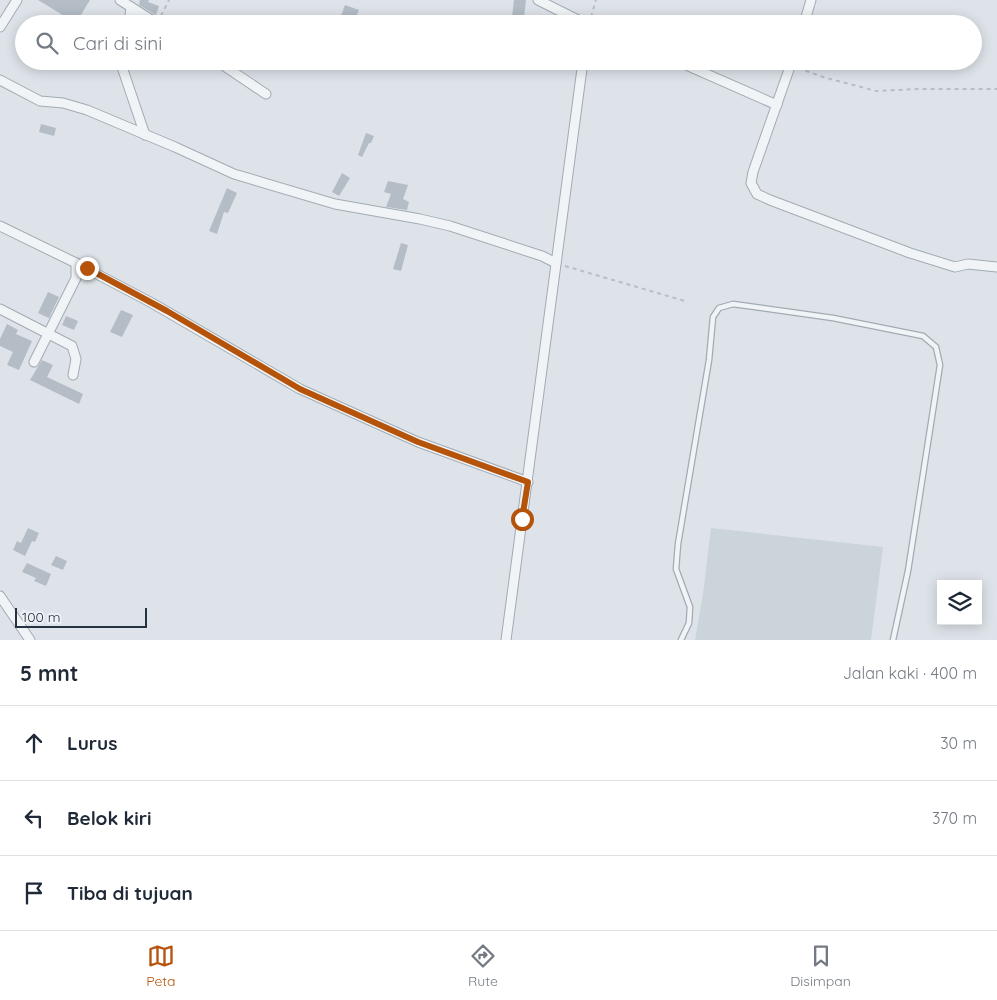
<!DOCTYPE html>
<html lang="id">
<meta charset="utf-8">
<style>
:root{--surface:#fff;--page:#f6f6f7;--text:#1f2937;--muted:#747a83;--line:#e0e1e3;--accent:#b45309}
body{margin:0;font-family:Quicksand,sans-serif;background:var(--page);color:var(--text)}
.controls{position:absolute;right:15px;bottom:15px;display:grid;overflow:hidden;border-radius:0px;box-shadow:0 2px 12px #0003}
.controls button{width:45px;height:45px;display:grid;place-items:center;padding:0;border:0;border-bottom:1px solid var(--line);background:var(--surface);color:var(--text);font:25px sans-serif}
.scale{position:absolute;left:15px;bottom:12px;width:132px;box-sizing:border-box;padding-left:5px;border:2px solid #253341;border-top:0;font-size:14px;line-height:18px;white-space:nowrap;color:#253341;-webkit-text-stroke:4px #edf2f6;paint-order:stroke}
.stop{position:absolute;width:15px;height:15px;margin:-11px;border:4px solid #b45309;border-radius:50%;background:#fff}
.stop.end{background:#b45309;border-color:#fff;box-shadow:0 1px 5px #0008}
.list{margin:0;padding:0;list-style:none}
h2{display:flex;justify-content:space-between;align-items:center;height:65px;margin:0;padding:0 20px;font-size:21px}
h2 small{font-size:16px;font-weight:400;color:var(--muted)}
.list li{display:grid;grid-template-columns:32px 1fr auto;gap:15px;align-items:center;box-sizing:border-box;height:75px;padding:0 20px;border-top:1px solid var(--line)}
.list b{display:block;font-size:19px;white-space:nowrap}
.list em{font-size:16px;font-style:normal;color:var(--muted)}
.icon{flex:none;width:28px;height:28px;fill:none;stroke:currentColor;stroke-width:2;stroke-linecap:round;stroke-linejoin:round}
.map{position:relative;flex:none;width:997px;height:640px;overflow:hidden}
.search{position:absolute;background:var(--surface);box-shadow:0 2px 12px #0003;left:15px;right:15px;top:15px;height:55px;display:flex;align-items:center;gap:12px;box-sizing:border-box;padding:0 18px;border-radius:28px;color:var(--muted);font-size:19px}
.sheet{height:290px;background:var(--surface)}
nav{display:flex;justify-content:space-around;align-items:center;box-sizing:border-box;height:70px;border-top:1px solid var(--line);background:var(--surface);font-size:14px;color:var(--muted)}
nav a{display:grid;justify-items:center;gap:2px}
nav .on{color:var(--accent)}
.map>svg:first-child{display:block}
.built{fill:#cbd3db}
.building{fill:#b4bdc6}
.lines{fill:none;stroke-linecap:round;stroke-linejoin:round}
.service-casing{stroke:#a2abb3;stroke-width:7}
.minor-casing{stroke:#a2abb3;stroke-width:11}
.path{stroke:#b7bec4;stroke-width:2;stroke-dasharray:4 4;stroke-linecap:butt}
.service{stroke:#f0f4f7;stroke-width:4.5}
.minor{stroke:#f0f4f7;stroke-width:9}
.route{stroke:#b45309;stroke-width:6}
</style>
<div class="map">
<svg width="997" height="640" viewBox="0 0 997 640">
<rect width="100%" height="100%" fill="#dde3e9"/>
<path class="built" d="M711,528L883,547L871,640H695L703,594Z"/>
<g class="building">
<path d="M38,0H90L76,23Z"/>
<path d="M140,0H149L148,2L159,6L156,15L139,5Z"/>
<path d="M514,0H526L524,18L512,17Z"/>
<path d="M345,5L359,10L353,24H338Z"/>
<path d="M41,124L56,128L54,136L39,132Z"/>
<path d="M366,133L374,136L371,143H369L362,157L358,155Z"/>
<path d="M342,173L350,178L339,196L332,192Z"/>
<path d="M388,181L408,185L403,199L409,202L407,210L386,207L391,194L384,192Z"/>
<path d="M227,188L237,193L228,213L224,212L217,234L209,231Z"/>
<path d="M401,243L408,245L401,271L393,269Z"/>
<path d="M48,292L59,297L49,318L38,313Z"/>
<path d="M121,310L133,315L122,337L110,332Z"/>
<path d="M66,316L78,321L74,330L62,325Z"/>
<path d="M7,324L18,330L16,334L32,341L19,370L7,365L13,352L0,346V339Z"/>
<path d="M42,360L53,365L47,377L83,394L79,404L30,380Z"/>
<path d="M28,528L39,533L35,542L32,541L25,556L13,550L17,541L21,543Z"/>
<path d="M56,556L67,561L63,570L51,565Z"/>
<path d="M27,563L51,574L46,586L34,581L36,578L22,572Z"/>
</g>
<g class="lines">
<defs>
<path id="service" d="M681,640L689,623L690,607L676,569L678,544L709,360L713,317L719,308L733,304L833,318L923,336L936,347L940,365L908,571L893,640"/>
<g id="minor">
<path d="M120,0L131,7L129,24"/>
<path d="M538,0L586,24"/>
<path d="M131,7L158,24"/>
<path d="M804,24L811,0"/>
<path d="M0,27L17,0"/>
<path d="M123,61L122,67L145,135"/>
<path d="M217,61L266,94"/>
<path d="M677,61L777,105"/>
<path d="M792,61L753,172L751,183L757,194L770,200L910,253L955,267L968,264L997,267"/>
<path d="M0,80L40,101L63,103L87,110L175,147L234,174L335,204L420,219L450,226L542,256L556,263"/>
<path d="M0,226L76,263V278L34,362"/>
<path d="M76,263L152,303L300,389L418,442L528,482"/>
<path d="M0,309L72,346L76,359L73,375"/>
<path d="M0,596L30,640"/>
<path d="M506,640L583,61"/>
</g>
</defs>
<use href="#service" class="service-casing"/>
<use href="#minor" class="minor-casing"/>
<g class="path">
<path d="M161,16L169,0"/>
<path d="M591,17L596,0"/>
<path d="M798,68L823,77L876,91L918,89H997"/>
<path d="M565,266L685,301"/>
</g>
<use href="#service" class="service"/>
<use href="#minor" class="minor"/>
</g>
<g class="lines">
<path class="route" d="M87,268L167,311L300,389L418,442L528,482L522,519"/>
</g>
</svg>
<div class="controls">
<button><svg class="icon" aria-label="layers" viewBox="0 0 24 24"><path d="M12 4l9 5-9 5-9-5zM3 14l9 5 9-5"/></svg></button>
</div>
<div class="scale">100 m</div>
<div class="stop" style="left:522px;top:519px"></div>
<div class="stop end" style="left:87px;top:268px"></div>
<div class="search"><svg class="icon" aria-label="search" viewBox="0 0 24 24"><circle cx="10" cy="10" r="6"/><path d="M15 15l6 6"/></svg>Cari di sini</div>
</div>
<section class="sheet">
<h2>5 mnt<small>Jalan kaki · 400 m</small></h2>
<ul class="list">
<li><svg class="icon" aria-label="ahead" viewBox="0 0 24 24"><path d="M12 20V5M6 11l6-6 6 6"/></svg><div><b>Lurus</b></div><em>30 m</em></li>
<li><svg class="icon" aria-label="left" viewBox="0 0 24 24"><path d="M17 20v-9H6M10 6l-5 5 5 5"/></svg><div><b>Belok kiri</b></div><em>370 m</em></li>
<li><svg class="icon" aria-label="arrive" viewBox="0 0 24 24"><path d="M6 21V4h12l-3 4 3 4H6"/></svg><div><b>Tiba di tujuan</b></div></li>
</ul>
</section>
<nav>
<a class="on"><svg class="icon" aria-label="map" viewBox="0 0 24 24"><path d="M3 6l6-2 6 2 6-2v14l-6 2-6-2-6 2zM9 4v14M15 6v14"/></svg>Peta</a>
<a><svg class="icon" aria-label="directions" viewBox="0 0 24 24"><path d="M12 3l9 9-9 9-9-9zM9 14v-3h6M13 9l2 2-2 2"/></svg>Rute</a>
<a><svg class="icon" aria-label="saved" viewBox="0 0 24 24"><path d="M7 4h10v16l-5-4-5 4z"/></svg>Disimpan</a>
</nav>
